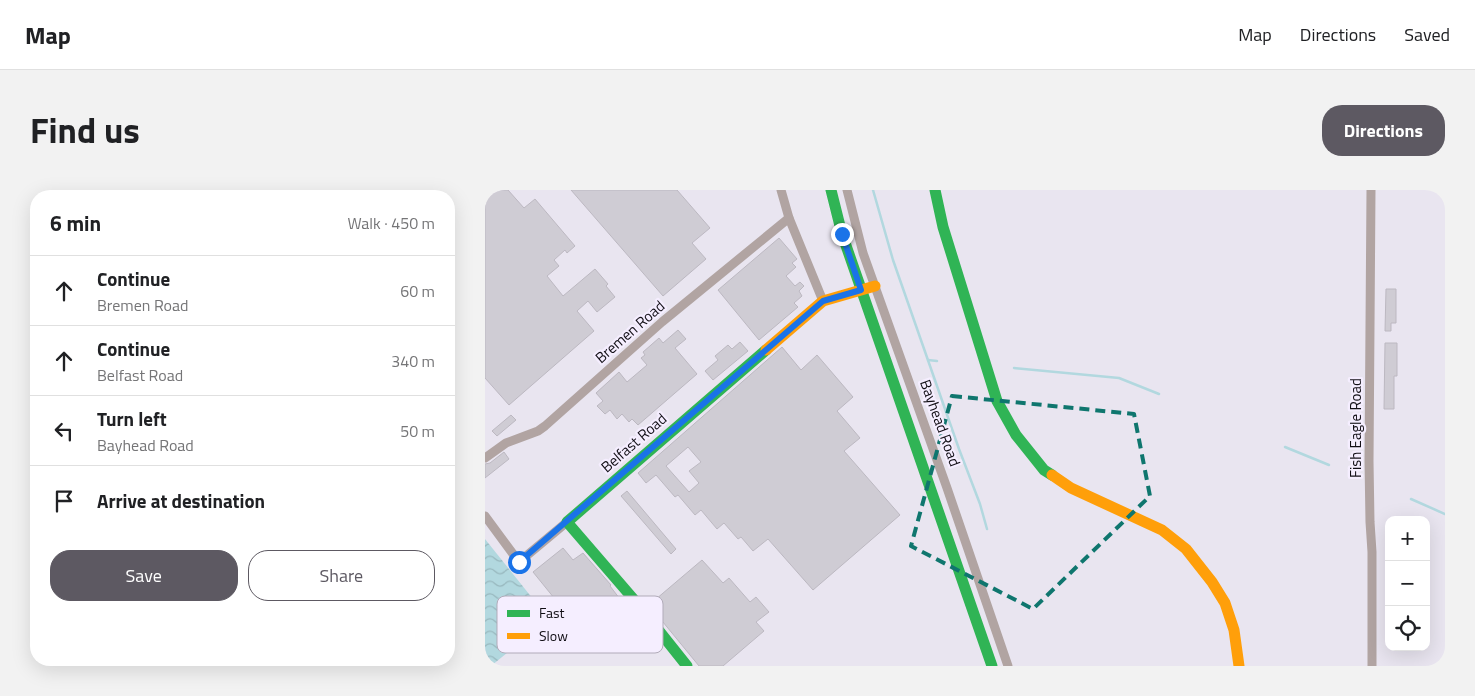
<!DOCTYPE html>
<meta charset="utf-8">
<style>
:root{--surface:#fff;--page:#f2f2f2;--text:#202124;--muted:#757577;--line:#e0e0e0;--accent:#5d5962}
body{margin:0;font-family:"Titillium Web",sans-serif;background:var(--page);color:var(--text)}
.controls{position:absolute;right:15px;bottom:15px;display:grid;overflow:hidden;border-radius:10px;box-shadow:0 5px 20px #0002}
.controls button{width:45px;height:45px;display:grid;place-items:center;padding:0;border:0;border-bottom:1px solid var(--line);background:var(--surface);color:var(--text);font:25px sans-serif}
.stop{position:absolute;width:15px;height:15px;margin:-11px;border:4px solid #1a73e8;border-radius:50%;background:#fff}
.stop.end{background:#1a73e8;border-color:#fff;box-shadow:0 1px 5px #0008}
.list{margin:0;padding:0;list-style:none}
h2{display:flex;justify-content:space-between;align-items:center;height:65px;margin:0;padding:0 20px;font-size:21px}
h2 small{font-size:16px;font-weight:400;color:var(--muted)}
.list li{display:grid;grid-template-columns:32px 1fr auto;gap:15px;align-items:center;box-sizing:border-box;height:70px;padding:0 20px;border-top:1px solid var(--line)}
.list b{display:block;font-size:19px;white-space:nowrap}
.list p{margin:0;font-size:16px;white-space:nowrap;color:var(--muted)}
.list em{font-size:16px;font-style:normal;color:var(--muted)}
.actions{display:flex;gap:10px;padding:15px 20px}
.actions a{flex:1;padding:11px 0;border:1px solid var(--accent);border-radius:20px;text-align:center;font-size:18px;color:var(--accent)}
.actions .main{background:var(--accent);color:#fff}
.icon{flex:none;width:28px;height:28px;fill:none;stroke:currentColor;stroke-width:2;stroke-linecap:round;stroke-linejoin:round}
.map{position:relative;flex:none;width:960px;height:476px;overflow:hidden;border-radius:20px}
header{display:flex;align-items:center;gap:30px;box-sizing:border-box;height:70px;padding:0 25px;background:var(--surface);border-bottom:1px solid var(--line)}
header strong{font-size:24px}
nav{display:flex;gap:28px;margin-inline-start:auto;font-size:18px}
.intro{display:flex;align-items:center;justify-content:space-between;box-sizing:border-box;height:120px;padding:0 30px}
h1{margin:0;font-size:35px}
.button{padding:12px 22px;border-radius:20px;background:var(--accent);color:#fff;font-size:18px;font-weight:700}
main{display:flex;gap:30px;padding:0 30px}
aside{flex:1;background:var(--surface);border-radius:20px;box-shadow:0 5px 20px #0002}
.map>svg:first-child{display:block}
.water{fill:url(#water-waves)}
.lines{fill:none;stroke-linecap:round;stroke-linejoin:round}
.stream{stroke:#b2d8df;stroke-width:2.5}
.building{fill:#cfccd4;stroke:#bcb8c1;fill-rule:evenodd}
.street{stroke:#b1a4a2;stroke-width:9}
.fast{stroke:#30b455;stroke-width:11}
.slow{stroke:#ff9f0a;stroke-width:11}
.route{stroke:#1a73e8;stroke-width:6}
.marked{fill:none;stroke:#0f766e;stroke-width:4;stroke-dasharray:10 6;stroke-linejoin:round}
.labels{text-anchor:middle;stroke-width:4.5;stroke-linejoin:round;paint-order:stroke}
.street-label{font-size:15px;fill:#110e15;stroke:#f5eeff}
.key{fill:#f5eeff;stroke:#b1abb9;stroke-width:1}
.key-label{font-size:14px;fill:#110e15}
</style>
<header>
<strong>Map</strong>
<nav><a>Map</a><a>Directions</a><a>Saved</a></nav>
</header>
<div class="intro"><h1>Find us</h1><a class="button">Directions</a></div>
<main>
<aside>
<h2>6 min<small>Walk · 450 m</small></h2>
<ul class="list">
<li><svg class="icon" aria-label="ahead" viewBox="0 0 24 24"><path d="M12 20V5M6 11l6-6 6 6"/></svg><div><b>Continue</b><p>Bremen Road</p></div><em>60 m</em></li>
<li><svg class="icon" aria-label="ahead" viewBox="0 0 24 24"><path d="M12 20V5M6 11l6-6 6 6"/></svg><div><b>Continue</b><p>Belfast Road</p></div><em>340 m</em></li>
<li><svg class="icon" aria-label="left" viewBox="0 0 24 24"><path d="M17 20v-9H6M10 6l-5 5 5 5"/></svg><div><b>Turn left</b><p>Bayhead Road</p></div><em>50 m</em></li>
<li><svg class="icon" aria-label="arrive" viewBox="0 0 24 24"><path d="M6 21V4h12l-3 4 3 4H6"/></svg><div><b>Arrive at destination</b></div></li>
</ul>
<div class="actions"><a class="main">Save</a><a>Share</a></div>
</aside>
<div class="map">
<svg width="960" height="476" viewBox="0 0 960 476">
<defs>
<pattern id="water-waves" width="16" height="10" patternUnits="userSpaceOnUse" patternTransform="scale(1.25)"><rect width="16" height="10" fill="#b2d8df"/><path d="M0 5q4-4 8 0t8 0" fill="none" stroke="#98b8be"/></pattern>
</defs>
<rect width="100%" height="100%" fill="#e9e5f0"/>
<path class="water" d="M0,349L64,429L6,476H0Z"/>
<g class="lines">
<g class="stream">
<path d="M388,0L408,70L474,259L495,314L502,339"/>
<path d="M443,170L452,171"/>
<path d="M529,178L634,188L674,204"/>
<path d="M800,257L844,275"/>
<path d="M926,309L960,324"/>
</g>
</g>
<g class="building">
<path d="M0,0H23L39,18L50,9L90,56L82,63L80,60L69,70L74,76L62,86L78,106L110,79L123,94L121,96L130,107L112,122L103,111L92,121L109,141L24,215L0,188Z"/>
<path d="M86,0H192L225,38L207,53L221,69L178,106Z"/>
<path d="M294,48L312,69L307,73L311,77L301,86L310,96L315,92L319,96L314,101L317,106L309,113L313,117L274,150L233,100Z"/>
<path d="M901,99H911V133H906V141H900Z"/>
<path d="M193,140L201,149L190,158L212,184L153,235L147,229L144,232L137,224L132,229L125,220L120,224L112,216L118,211L111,203L134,182L142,192L162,175L156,168L160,165L158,162L174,148L178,153Z"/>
<path d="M255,152L263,161L228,190L220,181L233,170L230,166L243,155L247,159Z"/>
<path d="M900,153H912V186H909V219H899Z"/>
<path d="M297,157L316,180L332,165L368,207L352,221L375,248L359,261L415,325L328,400L283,349L268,361L256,347L253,349L239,333L232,339L216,320L210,325L193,305L190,307L171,285L161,293L153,283ZM203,257L216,272L204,281L214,293L204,302L181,276Z"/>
<path d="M26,225L31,230L12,246L7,241Z"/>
<path d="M19,262L24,269L0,288V274L5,273Z"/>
<path d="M142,301L191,359L186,364L136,306Z"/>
<path d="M78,358L88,370L98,363L126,395L125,396L141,417L114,438L91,408L78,419L48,382Z"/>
<path d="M217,370L238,393L244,388L265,412L271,407L284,422L271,432L279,441L238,476H214L164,415Z"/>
</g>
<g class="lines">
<g class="street">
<path d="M296,0L304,28L338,111"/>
<path d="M362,0L378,63L462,298L523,476"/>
<path d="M886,0L884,271L885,332L887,362V476"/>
<path d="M0,268L21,253L53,241L60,236L177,132L304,28"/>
<path d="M0,326L34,372L82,332"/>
</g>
<g class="fast">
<path d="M346,0L357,44L507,476"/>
<path d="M450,0L458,37L512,211L531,245L559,280L567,285"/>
<path d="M202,476L151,412L82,332L281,160"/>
</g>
<g class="slow">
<path d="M281,160L338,111L390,96"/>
<path d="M567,285L586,298L677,340L701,359L727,392L740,413L749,440L754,476"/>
</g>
</g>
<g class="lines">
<path class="route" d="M34,372L338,111L376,100L357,44"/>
</g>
<path class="marked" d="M467,206L649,224L665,306L548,419L426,356Z"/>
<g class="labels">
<g class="street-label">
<text transform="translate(145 142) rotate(-41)" y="5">Bremen Road</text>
<text transform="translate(455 233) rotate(70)" y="5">Bayhead Road</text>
<text transform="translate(871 238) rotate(-90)" y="5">Fish Eagle Road</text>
<text transform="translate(149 253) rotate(-41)" y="5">Belfast Road</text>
</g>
</g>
<rect x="12" y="406" width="166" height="57" rx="8" class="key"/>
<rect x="22" y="420" width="23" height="7" fill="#30b455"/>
<rect x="22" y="443" width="23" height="6" fill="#ff9f0a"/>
<g class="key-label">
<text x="54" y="428">Fast</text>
<text x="54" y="451">Slow</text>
</g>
</svg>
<div class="controls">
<button>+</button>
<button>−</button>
<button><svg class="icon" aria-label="locate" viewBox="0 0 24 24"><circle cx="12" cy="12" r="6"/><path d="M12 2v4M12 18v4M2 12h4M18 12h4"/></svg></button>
</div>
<div class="stop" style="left:34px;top:372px"></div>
<div class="stop end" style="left:357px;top:44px"></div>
</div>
</main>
